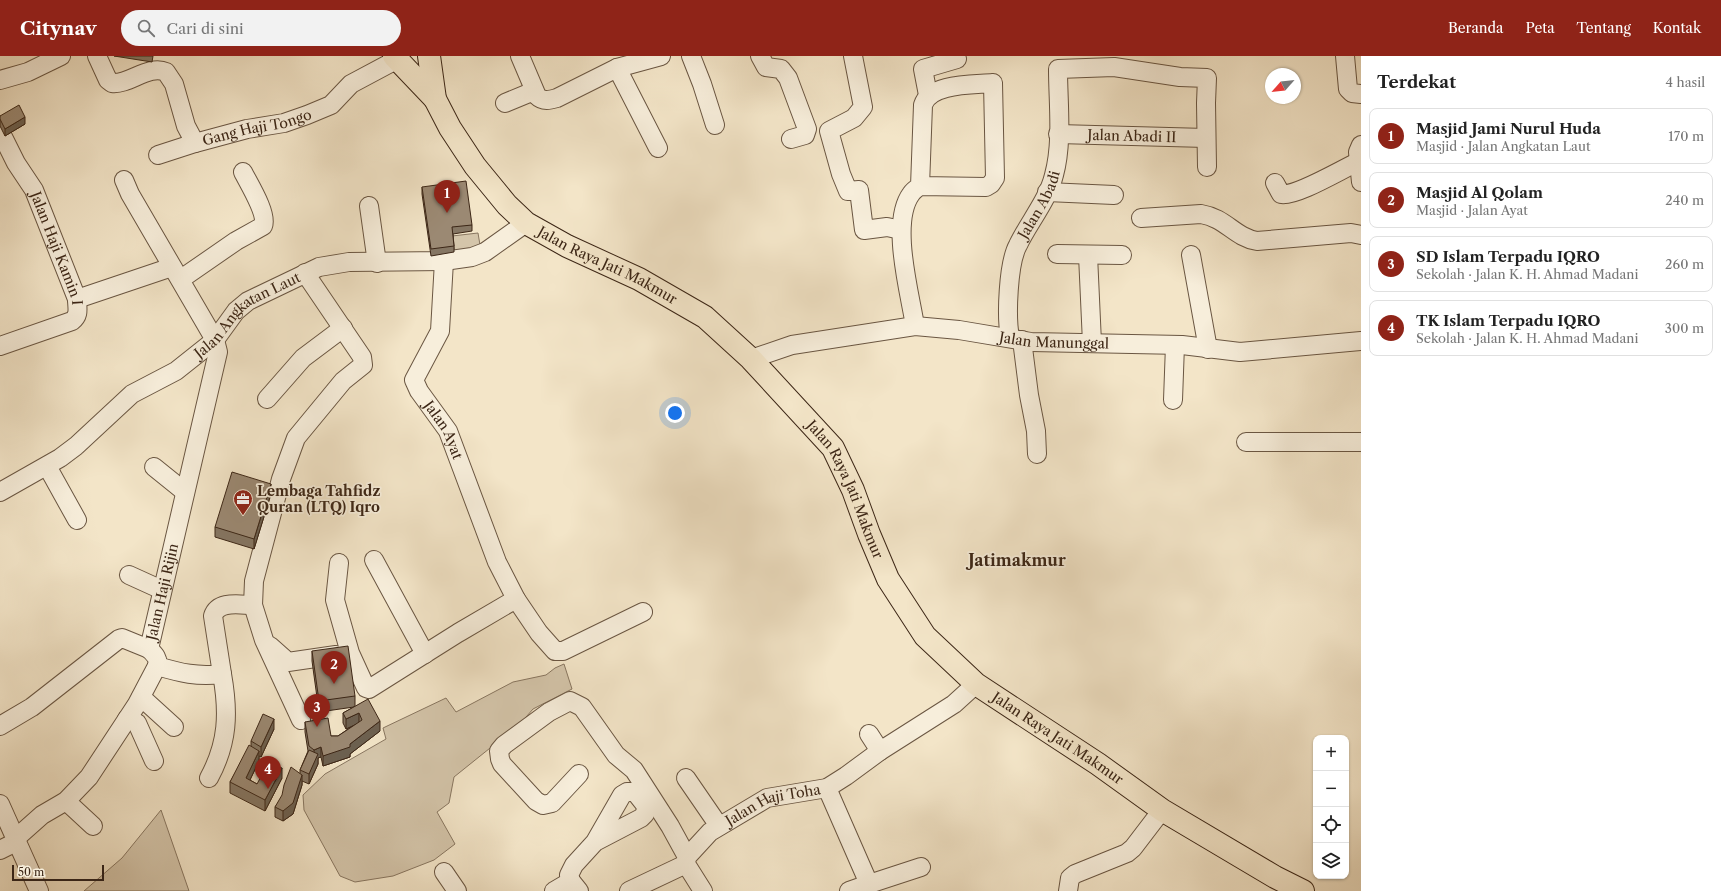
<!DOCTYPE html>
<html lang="id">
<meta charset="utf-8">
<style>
:root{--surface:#fff;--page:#f2f2f2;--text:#222;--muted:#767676;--line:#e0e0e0;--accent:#8f2418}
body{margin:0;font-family:"Libre Caslon Text",serif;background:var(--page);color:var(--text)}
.controls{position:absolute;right:12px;bottom:12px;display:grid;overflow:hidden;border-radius:8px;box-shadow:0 1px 3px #0004}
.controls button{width:36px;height:36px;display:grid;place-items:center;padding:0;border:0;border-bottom:1px solid var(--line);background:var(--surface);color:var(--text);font:20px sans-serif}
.compass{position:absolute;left:1265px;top:12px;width:36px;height:36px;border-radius:50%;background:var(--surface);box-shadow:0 1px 3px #0004;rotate:243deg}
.scale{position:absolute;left:12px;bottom:10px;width:92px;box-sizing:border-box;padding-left:4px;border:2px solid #3c2616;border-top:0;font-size:11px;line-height:14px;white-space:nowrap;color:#3c2616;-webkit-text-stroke:3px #f7eedb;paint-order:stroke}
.you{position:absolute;left:675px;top:357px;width:14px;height:14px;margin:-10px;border:3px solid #fff;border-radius:50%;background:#1a73e8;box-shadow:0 0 0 6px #1a73e833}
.badge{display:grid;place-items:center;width:26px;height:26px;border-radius:50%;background:var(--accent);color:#fff;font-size:13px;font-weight:700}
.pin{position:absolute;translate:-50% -33px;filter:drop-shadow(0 1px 2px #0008)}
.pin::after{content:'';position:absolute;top:21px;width:14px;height:12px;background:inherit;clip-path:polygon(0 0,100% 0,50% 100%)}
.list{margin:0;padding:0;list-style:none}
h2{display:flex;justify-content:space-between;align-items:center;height:52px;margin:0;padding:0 16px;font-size:17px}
h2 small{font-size:13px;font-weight:400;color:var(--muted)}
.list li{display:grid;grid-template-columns:26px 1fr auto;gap:12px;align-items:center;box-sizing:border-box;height:56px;margin:0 8px 8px;padding:0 8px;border:1px solid var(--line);border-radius:8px}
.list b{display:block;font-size:15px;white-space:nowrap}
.list p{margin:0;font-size:13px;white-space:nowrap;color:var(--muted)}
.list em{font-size:13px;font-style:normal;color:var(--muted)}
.icon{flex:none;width:22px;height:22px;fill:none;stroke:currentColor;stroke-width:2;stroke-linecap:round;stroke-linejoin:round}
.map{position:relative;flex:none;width:1361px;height:835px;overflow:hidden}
header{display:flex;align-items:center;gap:24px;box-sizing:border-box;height:56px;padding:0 20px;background:var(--accent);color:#fff}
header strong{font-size:19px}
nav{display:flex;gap:22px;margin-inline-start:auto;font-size:14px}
.search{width:280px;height:36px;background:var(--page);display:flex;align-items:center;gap:10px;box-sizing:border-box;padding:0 14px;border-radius:22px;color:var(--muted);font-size:15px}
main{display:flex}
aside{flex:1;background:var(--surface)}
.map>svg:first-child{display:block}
.green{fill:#d4c5aa;stroke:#887660}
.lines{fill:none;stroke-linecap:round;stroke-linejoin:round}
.minor-casing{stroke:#6a5642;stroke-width:20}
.major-casing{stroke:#3c2616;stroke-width:24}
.minor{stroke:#f7eedb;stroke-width:18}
.major{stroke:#f3e5c8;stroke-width:22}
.wall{fill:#857663;stroke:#3c2616}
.shaded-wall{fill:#6c6050;stroke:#3c2616}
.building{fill:#9b8973;stroke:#3c2616}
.labels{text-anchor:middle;stroke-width:3.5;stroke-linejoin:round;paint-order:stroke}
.street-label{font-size:14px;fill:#3c2616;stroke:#f7eedb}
.poi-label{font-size:14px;font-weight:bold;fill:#3c2616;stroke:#f7eedb;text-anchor:start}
.quarter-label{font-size:16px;font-weight:bold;fill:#3c2616;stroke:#f7eedb}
</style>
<header>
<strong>Citynav</strong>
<div class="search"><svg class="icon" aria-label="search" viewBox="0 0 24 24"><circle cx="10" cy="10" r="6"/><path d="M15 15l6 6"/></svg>Cari di sini</div>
<nav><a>Beranda</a><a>Peta</a><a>Tentang</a><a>Kontak</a></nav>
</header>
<main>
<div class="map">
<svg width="1361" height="835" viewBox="0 0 1361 835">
<rect width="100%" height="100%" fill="#f3e5c8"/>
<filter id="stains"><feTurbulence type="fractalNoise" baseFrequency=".005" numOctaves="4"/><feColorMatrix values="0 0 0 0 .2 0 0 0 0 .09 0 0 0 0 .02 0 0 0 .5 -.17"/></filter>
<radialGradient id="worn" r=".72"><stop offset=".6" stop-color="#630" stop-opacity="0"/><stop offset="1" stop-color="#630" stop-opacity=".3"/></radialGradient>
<g class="green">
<path d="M478,177L480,189L474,193L455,196L452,180Z"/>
<path d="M564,608L572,633L533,653L520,668L454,721L449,747L437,756L455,788L434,804L393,820L355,826L340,820L304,754L303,739L325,718L386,683L383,672L446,642L456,656L513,626L546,619L555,612Z"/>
<path d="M161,754L189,835H84L122,802Z"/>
</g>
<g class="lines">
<defs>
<g id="minor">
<path id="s1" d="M97,0L108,24L112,27C129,29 149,8 166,16L174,28L186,70L195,87L247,73L284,67L307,59L331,49L351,28L396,4"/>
<path d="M520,0L537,40C543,46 550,44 557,42L617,12L661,0"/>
<path d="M691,0L702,28L715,69"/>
<path d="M760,0L766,11L781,13L788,22L807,73L805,79L791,83"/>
<path d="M853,0L863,51L854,62L829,75L841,118L848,135L859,134L864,174L887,171L901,174"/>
<path d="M1345,0L1348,33L1352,37L1361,38"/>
<path d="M617,12L658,92"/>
<path d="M0,24L28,16L61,0"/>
<path d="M928,39L923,13L957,3L956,0"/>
<path d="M505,47L534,35"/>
<path id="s2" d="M0,75L16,107L34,134L77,243C77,252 80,259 72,265L0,290"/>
<path id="s3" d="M1058,78L1206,82"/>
<path d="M1361,89L1358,96L1361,126"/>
<path d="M158,99L195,87"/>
<path d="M1275,127L1281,138C1296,141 1342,113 1358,106"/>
<path d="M1047,136L1114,139"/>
<path d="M369,150L377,207"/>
<path d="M1141,162L1201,158C1226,162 1234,181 1257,185L1351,177L1361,179"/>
<path d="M1057,198L1122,199"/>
<path d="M1088,199L1092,287"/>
<path d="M1191,199L1208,293"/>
<path id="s4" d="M444,205L440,275L414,324L419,335L448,375L497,506L516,543L539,577L555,595H563L643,556"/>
<path d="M181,223L236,185L263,170C268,158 249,128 243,116"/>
<path d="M77,243L172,211"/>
<path d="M915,270C910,237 890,167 911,138C913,135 917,132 920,130L923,49C930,27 973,29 993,27L995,122L991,128L986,131L920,130"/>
<path id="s5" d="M1010,281C1006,261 1008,207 1018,189C1029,166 1048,144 1054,119C1063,86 1058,47 1058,13L1114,11L1180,21L1207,22L1206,47L1207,111"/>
<path d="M1022,284L1029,339L1036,375L1037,398"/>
<path id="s6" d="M751,303L792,289L915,270L959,274L1031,286L1182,289L1240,296L1361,285"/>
<path d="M267,343L303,302L343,272"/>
<path d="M1173,344L1175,289"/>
<path d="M1246,386H1361"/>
<path d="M47,410L77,464"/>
<path d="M154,411L185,436"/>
<path id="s7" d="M0,436L60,402L76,390L132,338L176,315L215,284L236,255L248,245L319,211L349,206L444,205L472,201L485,196L526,167"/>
<path d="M374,504L425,598"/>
<path d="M339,507L335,544L350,597L366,632L369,633L458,577L516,543"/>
<path d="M129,519L162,534"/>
<path d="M270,590L288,606L336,599"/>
<path d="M157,610C181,617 197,621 222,618L213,560C218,544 240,549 253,549"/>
<path d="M141,641L174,671"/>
<path d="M127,663L137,667L154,705"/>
<path d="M301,664L264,584L253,549L254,525L281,423L296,382L343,325L363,309L362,301L305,217"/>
<path d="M0,670L32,651L119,583L122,582L149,593"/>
<path d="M869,678L880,695"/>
<path d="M579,718L552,747L543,749L536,745L502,708L500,703L499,695L504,689L549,656L570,645L582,651L616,699L634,714L670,770L687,801"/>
<path d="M209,722C228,687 229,657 222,618"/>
<path d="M686,722L719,770"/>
<path d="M827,732L869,828L849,835"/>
<path d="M66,745L93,770"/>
<path d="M0,748L39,835"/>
<path id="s8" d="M15,783L42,759L66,745L89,721L137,648L157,610C159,602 154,598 149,593L218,296L215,284L130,138L124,124"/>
<path d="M0,794L16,786"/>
<path d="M444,816L457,835"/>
<path d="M869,828L921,811"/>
<path d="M554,835L571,825"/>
<path d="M579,835L571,825L569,819L574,809L595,786L622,739L627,736H635L646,750L645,758L641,762L595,786"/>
<path d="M629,835L686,808"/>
<path id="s9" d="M703,835L686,808L687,801L710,776L767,742L827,732L846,720L880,695L954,648L976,628"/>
<path d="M1068,835L1070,822L1075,818L1127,797L1133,792L1162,754"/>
</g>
<g id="major">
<path d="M394,0L435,43"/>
<path id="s10" d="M429,0L435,43L450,72L475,110L507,149L526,167L567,190L639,223L705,261L751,303L833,392L853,434L869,478L888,523L925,580L976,628L1098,708L1162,754L1275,821L1303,835"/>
</g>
</defs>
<use href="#minor" class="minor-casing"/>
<use href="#major" class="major-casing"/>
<use href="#minor" class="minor"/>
<use href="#major" class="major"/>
</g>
<g class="wall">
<path d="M114,0H153L152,6Z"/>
<path d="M0,60L25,68L5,80L0,70Z"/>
<path d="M422,131L472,169V175L453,178L454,190V196L431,200L422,138Z"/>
<path d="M271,438L254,493L215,481V471Z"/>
<path d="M312,595L355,640V650L380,675L350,698V701L323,710L321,701L318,702V708L309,728L302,725V729L293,758L283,765L275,761V751L300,717V714L308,695L305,676V666L331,680H338L354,669L346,673L343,667V657L354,651L319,656L312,605Z"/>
<path d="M274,673L261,701L259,700V705L250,724L257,728L282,722L265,755L230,737V726L251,690V685Z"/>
</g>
<g class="shaded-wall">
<path d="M25,61V68L5,80V73Z"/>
<path d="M271,428V438L254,493V483Z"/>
<path d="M359,657V667L346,673V663Z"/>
<path d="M274,663V673L261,701V691Z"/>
<path d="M380,665V675L350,698V701L323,710V700L350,688Z"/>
<path d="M321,691V701L318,702V708L309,728V718L314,704V694Z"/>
<path d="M259,695V705L246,732V722Z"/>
<path d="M282,712V722L265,755V744Z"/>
<path d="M302,719V729L293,758L283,765V755Z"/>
</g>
<g class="building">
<path d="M19,49L25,61L5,73L0,63V60Z"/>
<path d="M466,125L472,169L452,171L454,190L431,193L422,131Z"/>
<path d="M232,416L271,428L254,483L215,471Z"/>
<path d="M348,590L355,640L319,645L312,595Z"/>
<path d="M368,643L380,665L350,688V691L323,700L321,691L314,694L309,690L305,666L328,662L331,680H338L362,664L359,657L346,663L343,657Z"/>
<path d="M263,658L274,663L261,691L251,685Z"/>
<path d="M249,689L259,695L246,722L257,728L269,706L282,712L265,744L230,726Z"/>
<path d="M309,694L318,698L309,718L300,714Z"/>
<path d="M291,711L302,719L293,747L283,755L275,751L282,739L284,729Z"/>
</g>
<defs>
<symbol id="office-pin" viewBox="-11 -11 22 30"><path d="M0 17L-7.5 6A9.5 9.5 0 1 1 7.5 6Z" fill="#8f2418" stroke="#f7eedb"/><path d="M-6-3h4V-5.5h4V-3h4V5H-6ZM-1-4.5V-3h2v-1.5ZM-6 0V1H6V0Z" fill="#fff"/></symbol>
</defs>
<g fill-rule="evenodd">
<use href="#office-pin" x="232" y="432" width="22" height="30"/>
</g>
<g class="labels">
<g class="street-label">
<text dy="5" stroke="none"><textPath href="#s1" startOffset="229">Gang Haji Tongo</textPath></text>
<text dy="5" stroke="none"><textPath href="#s3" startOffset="74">Jalan Abadi II</textPath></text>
<text dy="5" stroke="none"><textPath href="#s5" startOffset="139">Jalan Abadi</textPath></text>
<text dy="5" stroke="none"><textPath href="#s2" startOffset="131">Jalan Haji Kamin I</textPath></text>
<text dy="5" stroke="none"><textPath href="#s10" startOffset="290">Jalan Raya Jati Makmur</textPath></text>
<text dy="5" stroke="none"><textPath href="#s7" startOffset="307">Jalan Angkatan Laut</textPath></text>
<text dy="5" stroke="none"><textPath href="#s6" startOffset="308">Jalan Manunggal</textPath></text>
<text dy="5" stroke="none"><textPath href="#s4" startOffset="184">Jalan Ayat</textPath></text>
<text dy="5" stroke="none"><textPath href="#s10" startOffset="626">Jalan Raya Jati Makmur</textPath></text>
<text dy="5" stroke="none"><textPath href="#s8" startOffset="306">Jalan Haji Rijin</textPath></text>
<text dy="5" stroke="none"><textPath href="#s10" startOffset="962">Jalan Raya Jati Makmur</textPath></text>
<text dy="5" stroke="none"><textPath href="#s9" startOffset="143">Jalan Haji Toha</textPath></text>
</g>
<g class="poi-label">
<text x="257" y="440">Lembaga Tahfidz<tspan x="257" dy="16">Quran (LTQ) Iqro</tspan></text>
</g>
<g class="quarter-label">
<text x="1017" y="510">Jatimakmur</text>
</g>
</g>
<rect width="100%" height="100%" filter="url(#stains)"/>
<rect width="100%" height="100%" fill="url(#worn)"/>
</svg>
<div class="controls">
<button>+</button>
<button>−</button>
<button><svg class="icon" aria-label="locate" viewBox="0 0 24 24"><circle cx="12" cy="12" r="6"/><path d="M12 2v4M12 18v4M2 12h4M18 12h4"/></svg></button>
<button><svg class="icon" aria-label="layers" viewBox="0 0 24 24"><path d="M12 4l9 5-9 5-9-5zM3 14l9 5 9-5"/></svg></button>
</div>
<svg class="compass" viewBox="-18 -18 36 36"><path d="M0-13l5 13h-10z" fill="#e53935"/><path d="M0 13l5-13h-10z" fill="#767676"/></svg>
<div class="scale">50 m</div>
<div class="you"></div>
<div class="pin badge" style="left:447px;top:157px">1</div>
<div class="pin badge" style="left:334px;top:628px">2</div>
<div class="pin badge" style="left:317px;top:671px">3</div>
<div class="pin badge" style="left:268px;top:733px">4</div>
</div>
<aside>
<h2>Terdekat<small>4 hasil</small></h2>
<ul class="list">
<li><span class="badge">1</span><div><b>Masjid Jami Nurul Huda</b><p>Masjid · Jalan Angkatan Laut</p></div><em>170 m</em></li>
<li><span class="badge">2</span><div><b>Masjid Al Qolam</b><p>Masjid · Jalan Ayat</p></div><em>240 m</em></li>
<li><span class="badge">3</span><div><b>SD Islam Terpadu IQRO</b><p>Sekolah · Jalan K. H. Ahmad Madani</p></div><em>260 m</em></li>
<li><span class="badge">4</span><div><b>TK Islam Terpadu IQRO</b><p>Sekolah · Jalan K. H. Ahmad Madani</p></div><em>300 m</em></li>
</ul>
</aside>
</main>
